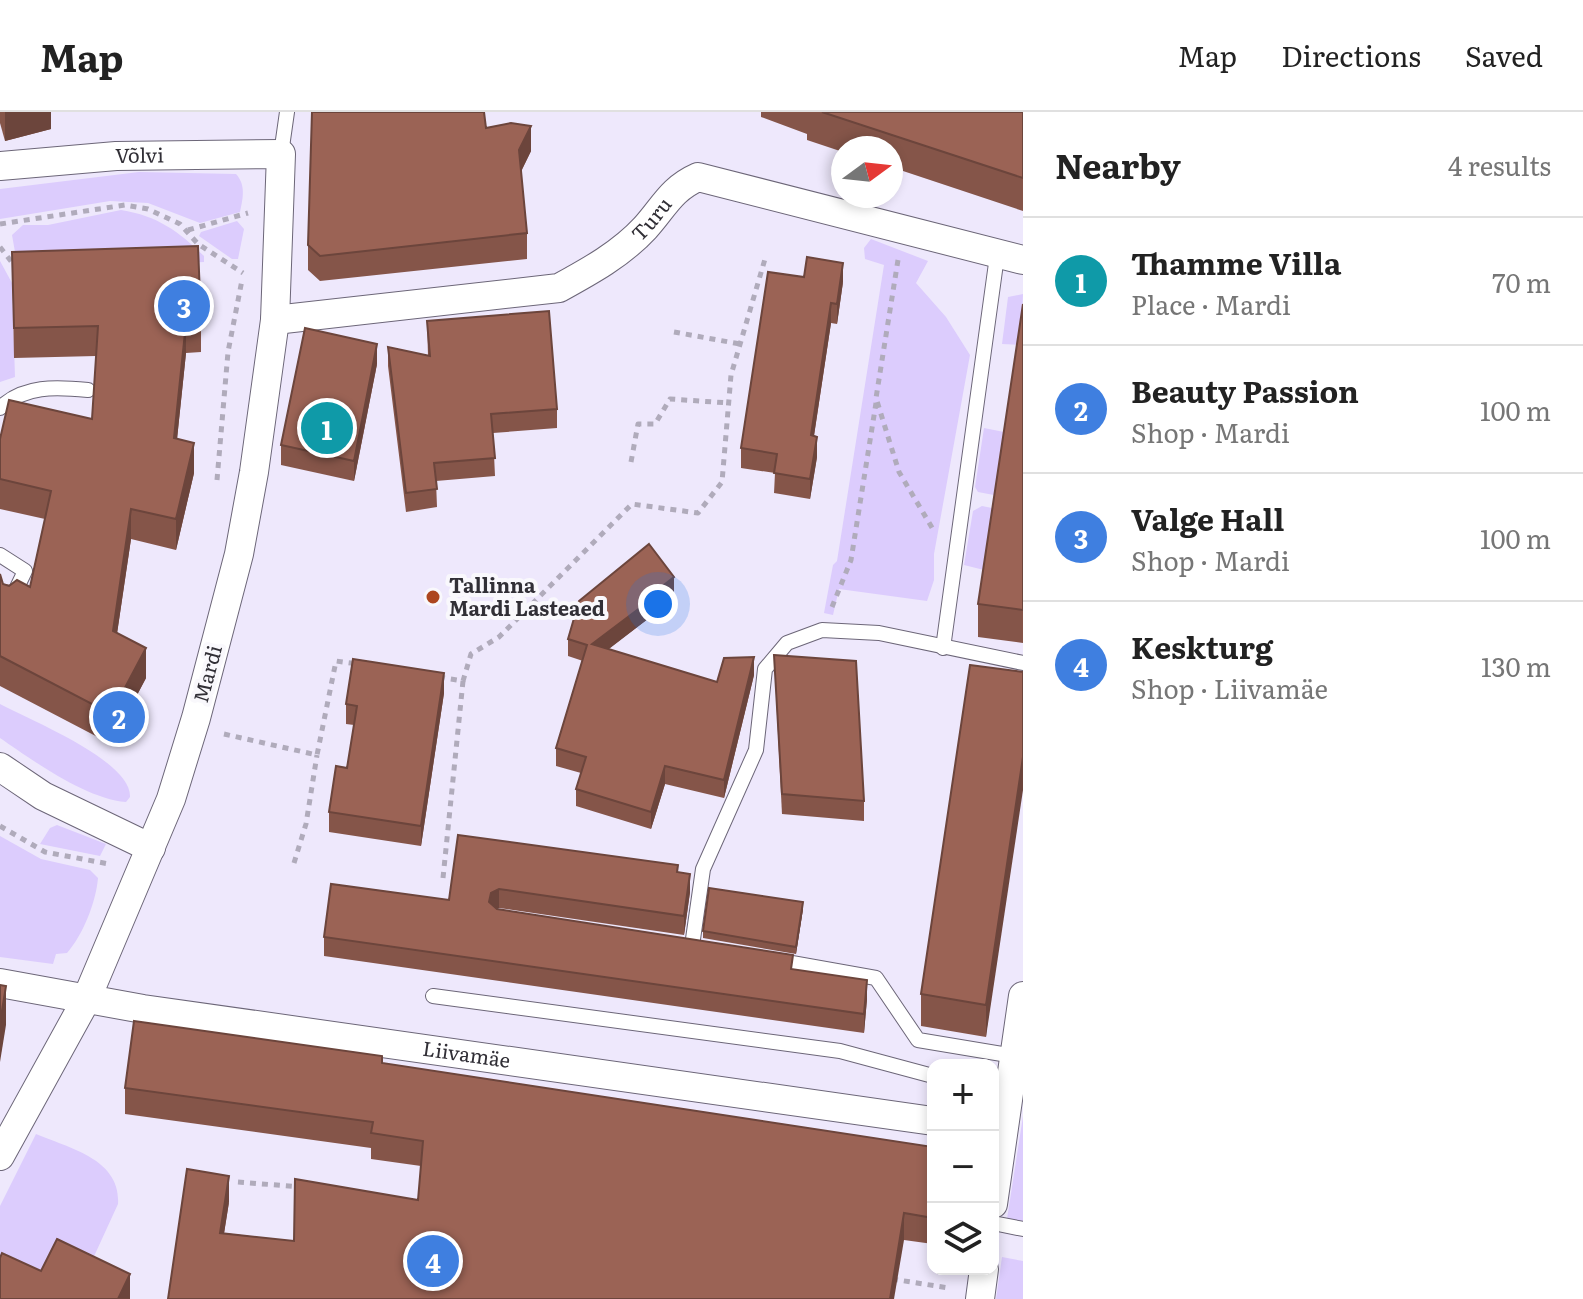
<!DOCTYPE html>
<meta charset="utf-8">
<style>
:root{--surface:#fff;--page:#f2f2f2;--text:#222;--muted:#767676;--line:#e0e0e0;--accent:#0b8043}
body{margin:0;font-family:Literata,serif;background:var(--page);color:var(--text)}
.controls{position:absolute;right:24px;bottom:24px;display:grid;overflow:hidden;border-radius:16px;box-shadow:0 4px 12px #0003}
.controls button{width:72px;height:72px;display:grid;place-items:center;padding:0;border:0;border-bottom:2px solid var(--line);background:var(--surface);color:var(--text);font:40px sans-serif}
.compass{position:absolute;left:831px;top:24px;width:72px;height:72px;border-radius:50%;background:var(--surface);box-shadow:0 4px 12px #0003;rotate:75deg}
.you{position:absolute;left:658px;top:492px;width:28px;height:28px;margin:-20px;border:6px solid #fff;border-radius:50%;background:#1a73e8;box-shadow:0 0 0 12px #1a73e833}
.badge{display:grid;place-items:center;width:52px;height:52px;border-radius:50%;background:var(--accent);color:#fff;font-size:26px;font-weight:700}
.pin{position:absolute;translate:-50% -50%;border:4px solid #fff;box-shadow:0 2px 8px #0006}
.list{margin:0;padding:0;list-style:none}
h2{display:flex;justify-content:space-between;align-items:center;height:104px;margin:0;padding:0 32px;font-size:34px}
h2 small{font-size:26px;font-weight:400;color:var(--muted)}
.list li{display:grid;grid-template-columns:52px 1fr auto;gap:24px;align-items:center;box-sizing:border-box;height:128px;padding:0 32px;border-top:2px solid var(--line)}
.list b{display:block;font-size:30px;white-space:nowrap}
.list p{margin:0;font-size:26px;white-space:nowrap;color:var(--muted)}
.list em{font-size:26px;font-style:normal;color:var(--muted)}
.icon{flex:none;width:44px;height:44px;fill:none;stroke:currentColor;stroke-width:2;stroke-linecap:round;stroke-linejoin:round}
.map{position:relative;flex:none;width:1023px;height:1187px;overflow:hidden}
header{display:flex;align-items:center;gap:48px;box-sizing:border-box;height:112px;padding:0 40px;background:var(--surface);border-bottom:2px solid var(--line)}
header strong{font-size:38px}
nav{display:flex;gap:44px;margin-inline-start:auto;font-size:28px}
main{display:flex}
aside{flex:1;background:var(--surface)}
.map>svg:first-child{display:block}
.green{fill:#dcccfd}
.lines{fill:none;stroke-linecap:round;stroke-linejoin:round}
.service-casing{stroke:#6c6678;stroke-width:16}
.minor-casing{stroke:#6c6678;stroke-width:30}
.path{stroke:#b0abbb;stroke-width:5;stroke-dasharray:6 6;stroke-linecap:butt}
.service{stroke:#fff;stroke-width:14}
.minor{stroke:#fff;stroke-width:28}
.wall{fill:#855549}
.shaded-wall{fill:#6c453c}
.building{fill:#9b6355;stroke:#6c453c;stroke-width:2}
.poi-dot{fill:#ad461f;stroke:#f9f8fc;stroke-width:3}
.labels{text-anchor:middle;stroke-width:8;stroke-linejoin:round;paint-order:stroke}
.street-label{font-size:20px;fill:#312f36;stroke:#f9f8fc}
.poi-label{font-size:20px;font-weight:bold;fill:#312f36;stroke:#f9f8fc;text-anchor:start}
</style>
<header>
<strong>Map</strong>
<nav><a>Map</a><a>Directions</a><a>Saved</a></nav>
</header>
<main>
<div class="map">
<svg width="1023" height="1187" viewBox="0 0 1023 1187">
<rect width="100%" height="100%" fill="#eee8fc"/>
<g class="green">
<path d="M139,60L236,62C246,73 243,86 240,100L200,111L148,91L110,89L0,107V77Z"/>
<path d="M121,98C158,104 178,119 204,144V150L36,157L15,140L12,123L23,113H48Z"/>
<path d="M237,109L244,117L238,147H232L199,124L201,120Z"/>
<path d="M871,127L928,149L916,171L946,205L970,243L934,442V468L927,489L839,477L833,503L824,501L833,453L837,449L884,153L865,147L864,136Z"/>
<path d="M0,149L12,171L15,265L0,270Z"/>
<path d="M1023,182L1021,233L1002,232L1008,185Z"/>
<path d="M984,316L1009,321L999,384L978,380L975,375Z"/>
<path d="M982,394L997,397L988,459L964,453L973,399Z"/>
<path d="M0,592C30,608 132,649 130,685L126,690C86,687 32,648 0,626Z"/>
<path d="M57,713L106,732L100,744L40,732L50,716Z"/>
<path d="M0,724L41,747L90,758L98,766C96,790 83,823 67,841L56,842L53,852L0,845Z"/>
<path d="M1023,1004V1110L1007,1107Z"/>
<path d="M36,1022C69,1036 121,1047 118,1092L85,1164L38,1177L0,1160V1094Z"/>
<path d="M1002,1145L1023,1149V1187H996Z"/>
</g>
<g class="lines">
<defs>
<g id="service">
<path d="M281,42L287,0"/>
<path d="M0,296C24,273 56,275 88,278"/>
<path d="M0,443L25,459L12,486"/>
<path d="M943,536L997,144"/>
<path d="M692,834L703,757L756,638L765,557L787,531L822,518L879,521L1023,551"/>
<path d="M775,848L876,866L918,928L1014,944"/>
<path d="M433,884L840,939L933,964"/>
<path d="M993,1111L1023,1117"/>
</g>
<g id="minor">
<path id="s1" d="M0,54L116,44L281,42L275,208L254,360L239,442L196,606L171,687L86,888L0,1044"/>
<path id="s2" d="M275,208L559,176C590,159 621,142 645,116C664,95 671,77 698,65L1023,148"/>
<path d="M0,655L43,684L151,736"/>
<path id="s3" d="M0,871L143,897L933,1009"/>
<path d="M993,1092L1023,884"/>
<path d="M980,1187L984,1157"/>
</g>
</defs>
<use href="#service" class="service-casing"/>
<use href="#minor" class="minor-casing"/>
<g class="path">
<path d="M0,112L125,93L148,97L180,112L198,132L243,161"/>
<path d="M188,118L248,101"/>
<path d="M0,135L14,153"/>
<path d="M898,148L876,286L899,360L934,419"/>
<path d="M674,220L740,232"/>
<path d="M631,350L638,312H655L670,287L729,291"/>
<path d="M217,368L228,240L242,168"/>
<path d="M832,495L851,448L876,291"/>
<path d="M439,565L463,569L471,542L499,525L632,392L698,401L722,370L731,263L765,147"/>
<path d="M224,622L317,643L336,549L358,552"/>
<path d="M0,714L45,740L109,752"/>
<path d="M294,751L306,712L317,643"/>
<path d="M443,766L463,569"/>
<path d="M238,1070L301,1075"/>
<path d="M892,1167L949,1176"/>
</g>
<use href="#service" class="service"/>
<use href="#minor" class="minor"/>
</g>
<g class="wall">
<path d="M0,0H51V17L5,29L0,11Z"/>
<path d="M761,0H1023V99L891,55V36H843V40L807,28V22L761,5Z"/>
<path d="M486,16L531,39L521,59L527,121V147L320,169L308,158V133Z"/>
<path d="M12,140L201,210V240L186,241L177,327L194,361L176,438L131,427L117,521L146,566L111,632L0,574V462L3,472L30,475L45,407L0,397V327L92,307L96,244L14,246Z"/>
<path d="M843,170L837,212L831,211L814,324L817,345L810,387L774,381L775,361L741,356V336Z"/>
<path d="M1023,192V531L978,525V492Z"/>
<path d="M427,209L557,297V316L493,321L495,364L436,369L437,395L406,400L388,254V235L428,244Z"/>
<path d="M377,252L354,369L281,353V333Z"/>
<path d="M674,483L657,496V500L608,537L717,570L754,563L724,686L665,672L651,717L576,694V677L581,661L556,654V636L583,549L568,544V527Z"/>
<path d="M774,543L864,689V709L782,702Z"/>
<path d="M1023,560L986,925L921,914V882Z"/>
<path d="M444,581L421,734L329,720V700L347,656L354,613L346,612V592Z"/>
<path d="M458,723L678,760L690,780L684,823L499,796L497,797L793,857L867,887L864,921L324,844V825L449,788Z"/>
<path d="M803,797L796,842L703,826V819Z"/>
<path d="M382,951L933,1035V1132L904,1128L168,1187L229,1090L224,1121L294,1129L418,1088L421,1054L371,1047V1036L125,1002V976Z"/>
</g>
<g class="shaded-wall">
<path d="M5,0H51V17L5,29Z"/>
<path d="M531,14V39L519,64V38Z"/>
<path d="M843,151V170L837,212V192Z"/>
<path d="M831,191V211L811,343V323Z"/>
<path d="M186,211V241L174,356V326Z"/>
<path d="M377,232V252L354,369V349Z"/>
<path d="M817,325V345L810,387V367Z"/>
<path d="M194,331V361L176,438V407Z"/>
<path d="M131,397V427L113,549V519Z"/>
<path d="M674,465V483L657,496V500L592,550V532Z"/>
<path d="M146,536V566L111,632V602Z"/>
<path d="M754,545V563L724,686V668Z"/>
<path d="M444,561V581L421,734V714Z"/>
<path d="M1023,645V678L986,925V893Z"/>
<path d="M665,654V672L651,717V700Z"/>
<path d="M690,762V780L684,823V804Z"/>
<path d="M499,777V796L491,799L489,790L491,781Z"/>
<path d="M803,790V797L796,842V835Z"/>
<path d="M867,868V887L864,921V902Z"/>
<path d="M6,874V913L0,950V911Z"/>
<path d="M229,1064V1090L220,1147V1121Z"/>
<path d="M904,1101V1128L894,1187H890Z"/>
<path d="M130,1162V1187H118Z"/>
</g>
<g class="building">
<path d="M312,0H484L486,16L511,11L531,14L519,38L527,121L320,144L308,133Z"/>
<path d="M822,0H1023V66Z"/>
<path d="M198,134L201,210L186,211L174,326L194,331L176,407L131,397L113,519L146,536L111,602L0,544V462L3,472L9,474L17,468L30,475L51,379L0,367V327L9,288L92,307L98,214L14,216L12,140Z"/>
<path d="M807,145L843,151L837,192L831,191L811,323L817,325L810,367L774,361L777,342L741,336L768,160L804,165Z"/>
<path d="M1023,192V498L978,492Z"/>
<path d="M549,199L557,297L491,302L495,346L434,351L437,377L406,381L388,235L430,244L427,209Z"/>
<path d="M305,216L377,232L354,349L281,333Z"/>
<path d="M649,432L674,465L655,480L657,483L592,532L717,570L724,546L754,545L724,668L665,654L651,700L576,677L586,645L556,636L587,533L568,527L579,489Z"/>
<path d="M774,543L856,549L864,689L782,682Z"/>
<path d="M353,547L444,561L421,714L329,700L336,654L347,656L357,594L346,592Z"/>
<path d="M970,553L1023,560V645L986,893L921,882Z"/>
<path d="M458,723L678,753L677,760L690,762L684,804L499,777L491,781L489,790L497,797L793,843L791,857L867,868L864,902L324,825L331,772L449,788Z"/>
<path d="M709,776L803,790L796,835L703,819Z"/>
<path d="M0,873L6,874L0,911Z"/>
<path d="M134,909L382,944V951L933,1035V1106L904,1101L890,1187H168L187,1057L229,1064L220,1121L294,1129L295,1067L418,1088L423,1029L371,1021L373,1010L125,976Z"/>
<path d="M57,1127L130,1162L118,1187H0V1146L2,1141L41,1159Z"/>
</g>
<circle class="poi-dot" cx="433" cy="485" r="8"/>
<g class="labels">
<g class="street-label">
<text dy="7" stroke="none"><textPath href="#s1" startOffset="140">Võlvi</textPath></text>
<text dy="7" stroke="none"><textPath href="#s2" startOffset="402">Turu</textPath></text>
<text transform="translate(208 562) rotate(-75)" y="7">Mardi</text>
<text dy="7" stroke="none"><textPath href="#s3" startOffset="472">Liivamäe</textPath></text>
</g>
<g class="poi-label">
<text x="449" y="481">Tallinna<tspan x="449" dy="23">Mardi Lasteaed</tspan></text>
</g>
</g>
</svg>
<div class="controls">
<button>+</button>
<button>−</button>
<button><svg class="icon" aria-label="layers" viewBox="0 0 24 24"><path d="M12 4l9 5-9 5-9-5zM3 14l9 5 9-5"/></svg></button>
</div>
<svg class="compass" viewBox="-18 -18 36 36"><path d="M0-13l5 13h-10z" fill="#e53935"/><path d="M0 13l5-13h-10z" fill="#767676"/></svg>
<div class="you"></div>
<div class="pin badge" style="left:327px;top:316px;background:#0f9aa8">1</div>
<div class="pin badge" style="left:119px;top:605px;background:#3f7fe0">2</div>
<div class="pin badge" style="left:184px;top:194px;background:#3f7fe0">3</div>
<div class="pin badge" style="left:433px;top:1149px;background:#3f7fe0">4</div>
</div>
<aside>
<h2>Nearby<small>4 results</small></h2>
<ul class="list">
<li><span class="badge" style="background:#0f9aa8">1</span><div><b>Thamme Villa</b><p>Place · Mardi</p></div><em>70 m</em></li>
<li><span class="badge" style="background:#3f7fe0">2</span><div><b>Beauty Passion</b><p>Shop · Mardi</p></div><em>100 m</em></li>
<li><span class="badge" style="background:#3f7fe0">3</span><div><b>Valge Hall</b><p>Shop · Mardi</p></div><em>100 m</em></li>
<li><span class="badge" style="background:#3f7fe0">4</span><div><b>Keskturg</b><p>Shop · Liivamäe</p></div><em>130 m</em></li>
</ul>
</aside>
</main>
